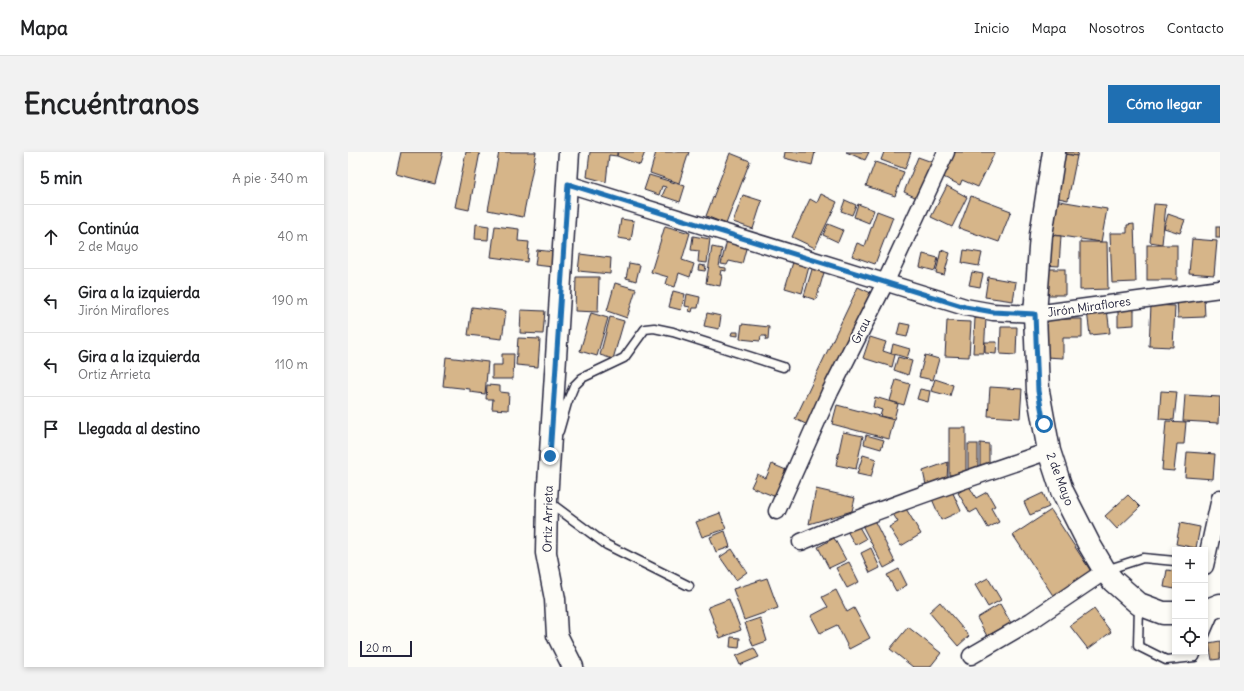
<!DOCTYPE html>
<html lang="es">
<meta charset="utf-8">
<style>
:root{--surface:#fff;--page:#f2f2f2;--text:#202124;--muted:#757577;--line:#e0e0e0;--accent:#1f6fb2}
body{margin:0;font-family:Delius,sans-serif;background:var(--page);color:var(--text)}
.controls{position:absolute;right:12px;bottom:12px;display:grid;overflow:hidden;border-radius:0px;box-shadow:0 2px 6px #0003}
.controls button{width:36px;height:36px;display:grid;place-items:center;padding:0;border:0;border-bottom:1px solid var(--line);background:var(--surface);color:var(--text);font:20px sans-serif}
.scale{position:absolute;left:12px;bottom:10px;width:52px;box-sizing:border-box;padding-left:4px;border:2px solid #22223b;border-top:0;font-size:11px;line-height:14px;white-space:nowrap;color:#22223b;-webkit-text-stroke:3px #fdfcf7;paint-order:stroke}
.stop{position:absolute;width:12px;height:12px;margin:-9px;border:3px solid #1f6fb2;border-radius:50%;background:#fff}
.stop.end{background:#1f6fb2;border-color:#fff;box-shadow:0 1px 4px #0008}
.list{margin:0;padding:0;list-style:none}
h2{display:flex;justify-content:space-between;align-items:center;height:52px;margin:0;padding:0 16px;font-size:17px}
h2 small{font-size:13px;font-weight:400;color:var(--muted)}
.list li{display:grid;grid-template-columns:26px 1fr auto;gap:12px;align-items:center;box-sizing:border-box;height:64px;padding:0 16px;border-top:1px solid var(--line)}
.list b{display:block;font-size:15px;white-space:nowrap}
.list p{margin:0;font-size:13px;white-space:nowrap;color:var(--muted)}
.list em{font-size:13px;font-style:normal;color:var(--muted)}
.icon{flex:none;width:22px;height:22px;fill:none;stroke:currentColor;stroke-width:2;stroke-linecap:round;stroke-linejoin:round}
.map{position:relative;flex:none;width:872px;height:515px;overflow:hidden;border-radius:0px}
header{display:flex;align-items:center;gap:24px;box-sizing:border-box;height:56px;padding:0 20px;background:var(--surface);border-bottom:1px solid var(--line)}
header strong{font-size:19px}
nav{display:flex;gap:22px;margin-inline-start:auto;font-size:14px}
.intro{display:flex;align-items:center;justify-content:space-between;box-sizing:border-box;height:96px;padding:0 24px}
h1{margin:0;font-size:28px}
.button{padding:10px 18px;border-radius:0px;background:var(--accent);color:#fff;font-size:14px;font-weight:700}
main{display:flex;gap:24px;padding:0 24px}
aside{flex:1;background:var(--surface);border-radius:0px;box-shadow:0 2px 6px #0003}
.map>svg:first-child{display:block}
.building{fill:#d6b589;stroke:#22223b}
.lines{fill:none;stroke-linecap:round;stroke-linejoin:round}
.service-casing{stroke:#22223b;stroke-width:11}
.minor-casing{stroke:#22223b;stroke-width:19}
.tertiary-casing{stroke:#22223b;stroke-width:23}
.secondary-casing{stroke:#22223b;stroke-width:25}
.service{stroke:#fdfcf7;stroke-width:8}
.minor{stroke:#fdfcf7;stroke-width:16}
.tertiary{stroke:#fdfcf7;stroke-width:20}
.secondary{stroke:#fdfcf7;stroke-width:22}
.route{stroke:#1f6fb2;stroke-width:5}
.labels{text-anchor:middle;stroke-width:4;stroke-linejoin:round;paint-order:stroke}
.street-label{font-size:12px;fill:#22223b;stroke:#fdfcf7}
</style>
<header>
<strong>Mapa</strong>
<nav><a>Inicio</a><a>Mapa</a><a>Nosotros</a><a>Contacto</a></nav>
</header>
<div class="intro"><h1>Encuéntranos</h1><a class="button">Cómo llegar</a></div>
<main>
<aside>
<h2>5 min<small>A pie · 340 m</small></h2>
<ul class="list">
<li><svg class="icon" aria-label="ahead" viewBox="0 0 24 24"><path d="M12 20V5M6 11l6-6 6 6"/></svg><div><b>Continúa</b><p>2 de Mayo</p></div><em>40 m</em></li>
<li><svg class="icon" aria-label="left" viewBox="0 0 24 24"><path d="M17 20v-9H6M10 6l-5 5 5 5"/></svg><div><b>Gira a la izquierda</b><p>Jirón Miraflores</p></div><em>190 m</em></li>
<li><svg class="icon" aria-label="left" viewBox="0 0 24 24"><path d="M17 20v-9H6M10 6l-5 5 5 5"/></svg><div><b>Gira a la izquierda</b><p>Ortiz Arrieta</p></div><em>110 m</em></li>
<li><svg class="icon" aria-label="arrive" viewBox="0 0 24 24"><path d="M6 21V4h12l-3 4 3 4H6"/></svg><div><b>Llegada al destino</b></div></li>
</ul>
</aside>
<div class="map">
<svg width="872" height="515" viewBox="0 0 872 515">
<rect width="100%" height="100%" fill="#fdfcf7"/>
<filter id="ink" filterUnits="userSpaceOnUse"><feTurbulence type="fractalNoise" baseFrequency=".025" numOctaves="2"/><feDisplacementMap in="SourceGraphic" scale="8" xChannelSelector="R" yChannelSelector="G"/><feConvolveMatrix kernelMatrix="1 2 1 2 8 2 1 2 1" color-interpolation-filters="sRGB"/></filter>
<g filter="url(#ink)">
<g class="building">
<path d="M53,0H95L87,32L48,22Z"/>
<path d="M118,0H132L121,58L107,55Z"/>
<path d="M151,0H188L175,65L140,58Z"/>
<path d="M242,0H269V4L261,3L258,30L239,25Z"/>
<path d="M270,0H297L292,13L269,4Z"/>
<path d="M308,0H341L331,31L302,21Z"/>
<path d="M437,0H467L464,13L436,6Z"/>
<path d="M498,0H521L517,8Z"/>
<path d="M536,0H563L557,17L533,8Z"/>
<path d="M601,0H647L630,35L614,28L612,33L591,23Z"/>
<path d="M710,0H730L729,4Z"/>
<path d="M382,1L402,9L378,72L358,64Z"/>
<path d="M710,1L729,4L720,48L701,44Z"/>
<path d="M570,5L584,10L569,46L556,40Z"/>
<path d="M527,10L556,20L547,44L518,34Z"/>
<path d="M301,23L337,34L332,50L314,44L318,35L314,34L311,43L296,38Z"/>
<path d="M599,34L619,45L604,75L583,65Z"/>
<path d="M473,42L489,50L467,96L444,85L462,47L469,51Z"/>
<path d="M395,43L414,49L405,77L385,70Z"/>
<path d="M623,44L663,59L651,90L611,76Z"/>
<path d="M497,48L508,53L504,63L493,59Z"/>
<path d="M706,48L759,57L753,90L700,82Z"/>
<path d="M510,52L526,58L521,71L506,65Z"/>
<path d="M806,52L818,53L814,92L802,90Z"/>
<path d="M529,59L545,65L527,112L504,104L509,91L517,94Z"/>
<path d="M820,62L837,68L832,81L816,76Z"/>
<path d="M273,67L286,69L283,88L270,86Z"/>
<path d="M128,72L141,74L140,88L127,87Z"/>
<path d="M480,72L495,78L490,90L475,83Z"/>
<path d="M786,72L788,130L764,131L762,81H779V73Z"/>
<path d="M147,74L171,77L170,89L181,90L179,110L143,105Z"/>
<path d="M317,74L342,81L334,108L346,112L342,125L331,121L327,135L318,132L320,125L303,120Z"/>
<rect x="868" y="75" width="4" height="11"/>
<path d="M696,83L713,84L711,114L694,113Z"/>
<path d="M345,84L362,87L359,111L350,110L351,99L343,98Z"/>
<path d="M844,87L869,89L866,123L841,121Z"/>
<path d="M379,88L400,89L394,112L381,109L379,113L373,112Z"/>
<path d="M732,90H759L760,137L732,138Z"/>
<rect x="799" y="93" width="30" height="35"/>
<path d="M364,95L374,97L371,115L378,116V119L373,118L372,123H374L372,134L358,131Z"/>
<path d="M189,98L207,100L205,115L187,113Z"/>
<path d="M593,98L602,101L596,123L588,121Z"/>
<path d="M616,98L634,101L631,114L614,111Z"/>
<path d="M232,102L263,106L262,122L230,119Z"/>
<path d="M575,102L590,106L587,119L572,115Z"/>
<path d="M446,107L462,111L454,141L437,136Z"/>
<path d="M281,111L292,113L288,129L278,126Z"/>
<path d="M351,113L358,114L357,119L350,118Z"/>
<path d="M465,114L477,117L468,148L456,144Z"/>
<rect x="695" y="117" width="22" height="26"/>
<path d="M624,120L635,122L632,135L621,133Z"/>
<path d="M228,125H251L250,160L227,159Z"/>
<path d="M640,125L668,130L665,149L637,145Z"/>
<path d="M267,131L288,137L279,166L259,159Z"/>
<path d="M510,135L525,142L462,274L447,267Z"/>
<path d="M325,139L337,142L333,158L321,155Z"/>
<path d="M339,142L352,145L350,156H345L344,160L341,159L342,155L337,154Z"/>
<path d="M829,145H856L857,165L830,166Z"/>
<path d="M770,153H786V173L770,174Z"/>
<path d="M803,153L827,154L825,195L801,194Z"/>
<path d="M124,155L158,159L154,187L120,183Z"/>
<path d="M759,157L762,181L742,183L739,159Z"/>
<path d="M173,158L197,159L195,182L172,181Z"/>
<path d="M243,161L260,166L249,204L232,199Z"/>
<path d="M359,161L373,164L371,177L356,174Z"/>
<path d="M262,165L276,169L265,207L252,203Z"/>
<path d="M627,166L638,167L636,201H625Z"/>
<path d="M698,167H734V186H715V206L697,205Z"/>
<path d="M599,169L623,170L621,205L597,204Z"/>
<path d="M552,171L562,173L559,185L549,183Z"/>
<path d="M394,172L421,175L420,188H417L418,184H413L412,189L392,187Z"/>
<path d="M653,175H669L668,203L652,202Z"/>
<path d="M384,180H390V184L383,183Z"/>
<path d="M522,185L538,190L535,199L547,203L544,215L515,206Z"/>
<path d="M170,186L192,187L190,215L168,213Z"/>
<path d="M637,190H649L648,202L637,201Z"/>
<path d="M545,192L562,197L559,206L543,201Z"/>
<path d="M154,202H166L165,227H144V213H154Z"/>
<path d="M577,203L591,207L585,228L571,225Z"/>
<path d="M98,205L140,210L137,242L122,240V237L95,234Z"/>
<path d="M550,205L564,209L560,223L546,218Z"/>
<path d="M587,227L605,233L602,244L583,239Z"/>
<path d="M548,228L562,232L556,253L542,249Z"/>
<path d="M139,233L152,234V240L161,241L160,258L144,257L145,247H138Z"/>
<path d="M642,235L674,237L672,266L640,264Z"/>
<path d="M572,237L582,239L580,250L569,247Z"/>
<path d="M813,239L829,240L826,268L811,267Z"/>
<path d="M837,243L872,245L871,271L835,269Z"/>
<path d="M527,245L550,252L546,267L532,264L534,258L525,255Z"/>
<path d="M489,253L546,268L541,287L484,272Z"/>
<path d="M818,269L838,270L836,292H829L826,319L814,318Z"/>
<rect x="601" y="276" width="17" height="47"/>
<path d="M495,280L515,284L508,317L488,313Z"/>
<path d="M518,283L536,288L533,297L516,292Z"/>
<path d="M632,291L641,292V315H632Z"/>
<rect x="620" y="292" width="10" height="25"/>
<path d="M839,300L867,302L865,327L837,325Z"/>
<path d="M515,303L528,307L523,325L509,322Z"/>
<path d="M600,310L599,327L578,333L575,319Z"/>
<path d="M424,312L438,318L428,345L403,335L409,322L418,326Z"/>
<path d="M621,334L628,346L639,340L647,354L643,356L651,370L640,376L629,357L622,361L610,341Z"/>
<path d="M468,337L507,346L504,359L461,372Z"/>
<path d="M604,339L613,359L593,368L584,347Z"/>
<path d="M695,341L701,355L682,363L676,350Z"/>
<path d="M780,343L792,355L769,377L757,364Z"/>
<path d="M557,355L573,382L553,394L541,375L550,370L545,362Z"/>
<path d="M703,358L744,421L706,445L665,383Z"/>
<path d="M372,361L378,377L354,385L348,370Z"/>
<path d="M526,368L547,410L536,416L514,373Z"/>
<path d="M832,371L852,375L848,396L828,392Z"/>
<path d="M510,373L518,387L507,393L499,379Z"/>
<path d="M377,379L382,395L368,400L362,385Z"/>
<path d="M486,386L498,408L481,416L470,395Z"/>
<path d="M523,396L532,416L522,421L513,401Z"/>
<path d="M384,397L399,420L388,428L372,405Z"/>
<path d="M501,410L511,430L499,436L488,416Z"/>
<path d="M551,417L559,433L548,439L539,423Z"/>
<path d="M819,418L827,419V437L816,435Z"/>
<path d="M419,426L430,456L396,468L385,437Z"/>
<path d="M640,426L653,448L640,455L627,433Z"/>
<path d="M488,438L499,460L506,456L522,486L501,497L489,473L472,481L463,464L480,455L474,445Z"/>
<path d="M381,447L393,478L372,486L360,455Z"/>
<path d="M592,450L621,484L610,494L581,460Z"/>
<path d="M652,452L663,471L639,484L629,466Z"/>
<path d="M746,457L763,480L740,497L722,474Z"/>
<path d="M412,466L419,489L405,494L397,471Z"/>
<path d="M560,475L593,501L582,515H565L542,497Z"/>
<path d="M383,485L392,486L391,496L382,495Z"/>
<path d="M872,489V507L864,508L861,491Z"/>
<path d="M406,496L411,505L392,513L388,504Z"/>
</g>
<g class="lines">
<defs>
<g id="service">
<path d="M211,279L219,251L226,234L234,226L276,206L297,177L306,176L325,180L435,215"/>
<path d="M201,350L259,393L341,434"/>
<path d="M758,418L795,406L827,409"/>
<path d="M791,453L790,494L818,508L847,505L849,500"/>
<path d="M857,483L867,460"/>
</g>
<g id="minor">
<path d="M220,32L617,155L645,160L687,162L872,137"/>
<path d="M429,359L482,240L537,131L598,0"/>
<path d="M453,390C534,355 617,328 701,299"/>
<path d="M857,414L872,346"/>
<path d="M623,504L683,469L757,419"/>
</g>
<path id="tertiary" d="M221,0L199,348L198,401L207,447L209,483L225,515"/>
<g id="secondary">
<path d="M706,0L693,83L687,162L690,239L701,299L714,339L741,392L757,419L765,429L791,452L815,461H827"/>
<path d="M857,459L872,453"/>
</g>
</defs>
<use href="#service" class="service-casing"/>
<use href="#minor" class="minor-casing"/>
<use href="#tertiary" class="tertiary-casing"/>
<use href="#secondary" class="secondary-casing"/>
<use href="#service" class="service"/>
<use href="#minor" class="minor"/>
<use href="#tertiary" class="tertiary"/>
<use href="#secondary" class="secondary"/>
</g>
</g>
<g class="lines" filter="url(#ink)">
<path class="route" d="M202,304L220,32L617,155L645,160L687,162L690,239L696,272"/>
</g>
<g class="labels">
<g class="street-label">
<text transform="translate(741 155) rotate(-8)" y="4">Jirón Miraflores</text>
<text transform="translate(513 179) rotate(-63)" y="4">Grau</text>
<text transform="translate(712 327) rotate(69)" y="4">2 de Mayo</text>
<text transform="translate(200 367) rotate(-89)" y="4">Ortiz Arrieta</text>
</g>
</g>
</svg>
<div class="controls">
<button>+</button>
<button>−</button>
<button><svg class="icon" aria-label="locate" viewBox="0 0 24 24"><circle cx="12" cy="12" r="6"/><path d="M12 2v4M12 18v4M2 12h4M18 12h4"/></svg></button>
</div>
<div class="scale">20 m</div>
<div class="stop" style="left:696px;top:272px"></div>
<div class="stop end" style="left:202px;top:304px"></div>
</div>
</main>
